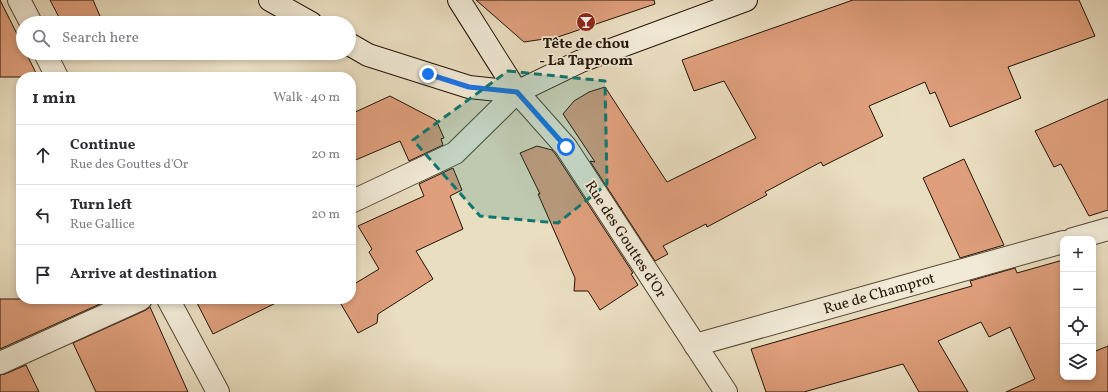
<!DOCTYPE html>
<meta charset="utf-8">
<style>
:root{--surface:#fff;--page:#f2f2f3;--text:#2b2b33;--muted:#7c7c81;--line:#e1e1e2}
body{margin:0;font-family:Vollkorn,serif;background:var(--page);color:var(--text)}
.controls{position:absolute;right:12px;bottom:12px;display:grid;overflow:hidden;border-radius:8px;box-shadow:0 2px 6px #0003}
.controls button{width:36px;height:36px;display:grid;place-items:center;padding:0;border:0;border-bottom:1px solid var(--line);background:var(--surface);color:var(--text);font:20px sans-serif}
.stop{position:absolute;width:12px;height:12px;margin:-9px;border:3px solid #1a73e8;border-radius:50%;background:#fff}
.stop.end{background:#1a73e8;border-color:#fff;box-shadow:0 1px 4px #0008}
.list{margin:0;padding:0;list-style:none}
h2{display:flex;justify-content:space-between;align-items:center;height:52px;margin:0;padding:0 16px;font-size:17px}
h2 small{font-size:13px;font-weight:400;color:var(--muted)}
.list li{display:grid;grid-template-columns:26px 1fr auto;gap:12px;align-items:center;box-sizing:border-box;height:60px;padding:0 16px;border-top:1px solid var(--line)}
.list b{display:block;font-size:15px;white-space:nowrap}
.list p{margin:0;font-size:13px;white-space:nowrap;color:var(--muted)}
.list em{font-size:13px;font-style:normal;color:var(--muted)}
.icon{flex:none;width:22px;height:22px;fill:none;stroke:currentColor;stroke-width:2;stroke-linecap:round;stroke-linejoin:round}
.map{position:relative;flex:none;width:1108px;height:392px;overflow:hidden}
.search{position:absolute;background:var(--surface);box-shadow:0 2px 6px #0003;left:16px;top:16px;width:340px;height:44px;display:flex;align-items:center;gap:10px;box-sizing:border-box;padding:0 14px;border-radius:22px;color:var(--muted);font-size:15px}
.panel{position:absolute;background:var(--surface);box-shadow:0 2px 6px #0003;left:16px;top:72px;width:340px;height:232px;border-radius:16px}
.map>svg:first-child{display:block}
.building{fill:#df9f7c;stroke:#221304}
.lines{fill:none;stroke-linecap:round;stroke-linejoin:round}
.street-casing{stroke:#544633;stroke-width:24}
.secondary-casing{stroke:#221304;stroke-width:24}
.street{stroke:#f1ead7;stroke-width:22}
.secondary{stroke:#f1ead7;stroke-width:22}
.route{stroke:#1a73e8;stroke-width:5}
.marked{fill:#0f766e;fill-opacity:0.2;stroke:#0f766e;stroke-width:3;stroke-dasharray:8 5;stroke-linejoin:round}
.labels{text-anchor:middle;stroke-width:3.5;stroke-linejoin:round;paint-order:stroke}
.poi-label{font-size:15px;font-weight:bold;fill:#221304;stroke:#f1ead7}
.street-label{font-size:15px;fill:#221304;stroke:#f1ead7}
</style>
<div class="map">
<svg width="1108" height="392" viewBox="0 0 1108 392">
<rect width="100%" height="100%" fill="#eadec1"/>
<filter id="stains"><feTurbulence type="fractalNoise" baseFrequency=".005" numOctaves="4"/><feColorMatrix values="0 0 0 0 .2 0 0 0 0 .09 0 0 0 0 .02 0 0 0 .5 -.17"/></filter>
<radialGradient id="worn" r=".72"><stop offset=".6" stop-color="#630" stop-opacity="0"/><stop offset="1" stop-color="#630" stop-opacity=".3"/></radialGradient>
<g class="building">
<path d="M0,0L23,46V53H26L38,77H0Z"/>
<path d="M50,0H93L103,23H62Z"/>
<path d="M476,0H654L655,4L558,37L524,42Z"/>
<path d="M853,0H1079L1095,36L1008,67L1021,98L950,127L935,92L930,94L925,82L869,106L883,136L823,166L821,162L765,192L767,195L707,227L706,224L663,246L668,254L655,261L590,161L595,162L563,114L574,101L589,92L605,87L667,182L756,138L724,81L694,91L682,60Z"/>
<path d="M390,96L436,120L444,138L441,139L443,145L409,161L400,141L351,162V114Z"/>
<path d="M1108,99V210L1089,216L1061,164L1054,167L1035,131Z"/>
<path d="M537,146L552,150L556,155L633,273L631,274L638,285L600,310L588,291H574L575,278L538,194H540L520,153Z"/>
<path d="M964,159L1004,245L960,258L923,178Z"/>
<path d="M453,168L462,190L450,196L463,229L416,251L433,279L378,314L377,323L358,333L338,299H351V286L379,269L369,252L372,249L358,226L424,196L419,184Z"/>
<path d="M1063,260V377H1093V352L1108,346V392H1006L1035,379L1010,327L989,337L981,322L938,341L968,392H919L903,364L804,392H766L751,349L972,286L970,281L1015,268L1017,273Z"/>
<path d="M0,299H111L0,349Z"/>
<path d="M195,299H284L213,334Z"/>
<path d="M150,307L188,392H96L73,343L146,310Z"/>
<path d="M26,365L39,392H0V375L5,374Z"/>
</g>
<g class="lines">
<defs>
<g id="street">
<path d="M19,0L31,23"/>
<path d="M45,53L57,77"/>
<path d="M351,202L455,153L517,92L566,147L726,392"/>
<path d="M1073,239L1108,229"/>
<path d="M168,299L218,392"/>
<path d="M695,345L1063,242"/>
<path d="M0,363L141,299"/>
</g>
<g id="secondary">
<path d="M270,0L311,23"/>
<path d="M459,0L517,92"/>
<path d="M349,44L368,55L469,87L517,92"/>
<path d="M517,92L581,61L746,0"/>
</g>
</defs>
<use href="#street" class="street-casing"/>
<use href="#secondary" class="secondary-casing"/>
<use href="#street" class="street"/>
<use href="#secondary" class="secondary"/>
</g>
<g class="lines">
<path class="route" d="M428,74L469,87L517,92L566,147"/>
</g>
<path class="marked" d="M508,71L605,81L607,184L558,223L480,216L413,140Z"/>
<defs>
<symbol id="bar-disc" viewBox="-11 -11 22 22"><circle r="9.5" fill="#8f2418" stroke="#f1ead7"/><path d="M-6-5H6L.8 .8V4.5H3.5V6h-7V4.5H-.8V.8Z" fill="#fff"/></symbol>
</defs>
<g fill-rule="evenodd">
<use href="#bar-disc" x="575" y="11" width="22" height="22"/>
</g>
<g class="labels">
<g class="poi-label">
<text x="586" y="48">Tête de chou<tspan x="586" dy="17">- La Taproom</tspan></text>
</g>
<g class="street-label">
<text transform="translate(626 239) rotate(57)" y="5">Rue des Gouttes d'Or</text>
<text transform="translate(879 293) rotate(-16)" y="5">Rue de Champrot</text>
</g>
</g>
<rect width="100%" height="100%" filter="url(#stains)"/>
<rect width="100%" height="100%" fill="url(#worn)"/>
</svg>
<div class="controls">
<button>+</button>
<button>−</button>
<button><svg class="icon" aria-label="locate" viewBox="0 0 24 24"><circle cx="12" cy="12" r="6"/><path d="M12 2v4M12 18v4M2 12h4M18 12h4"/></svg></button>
<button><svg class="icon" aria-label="layers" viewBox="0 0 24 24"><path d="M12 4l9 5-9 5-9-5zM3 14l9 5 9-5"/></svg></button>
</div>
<div class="stop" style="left:566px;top:147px"></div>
<div class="stop end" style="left:428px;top:74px"></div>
<div class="search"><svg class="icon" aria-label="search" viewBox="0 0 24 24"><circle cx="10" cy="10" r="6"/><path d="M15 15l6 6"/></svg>Search here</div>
<section class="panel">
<h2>1 min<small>Walk · 40 m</small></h2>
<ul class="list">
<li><svg class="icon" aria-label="ahead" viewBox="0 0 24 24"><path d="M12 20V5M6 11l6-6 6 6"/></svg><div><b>Continue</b><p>Rue des Gouttes d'Or</p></div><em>20 m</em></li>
<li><svg class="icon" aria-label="left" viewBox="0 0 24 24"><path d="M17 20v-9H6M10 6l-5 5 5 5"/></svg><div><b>Turn left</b><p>Rue Gallice</p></div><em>20 m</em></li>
<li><svg class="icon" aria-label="arrive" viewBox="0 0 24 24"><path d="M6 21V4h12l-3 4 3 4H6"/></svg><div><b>Arrive at destination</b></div></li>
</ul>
</section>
</div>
